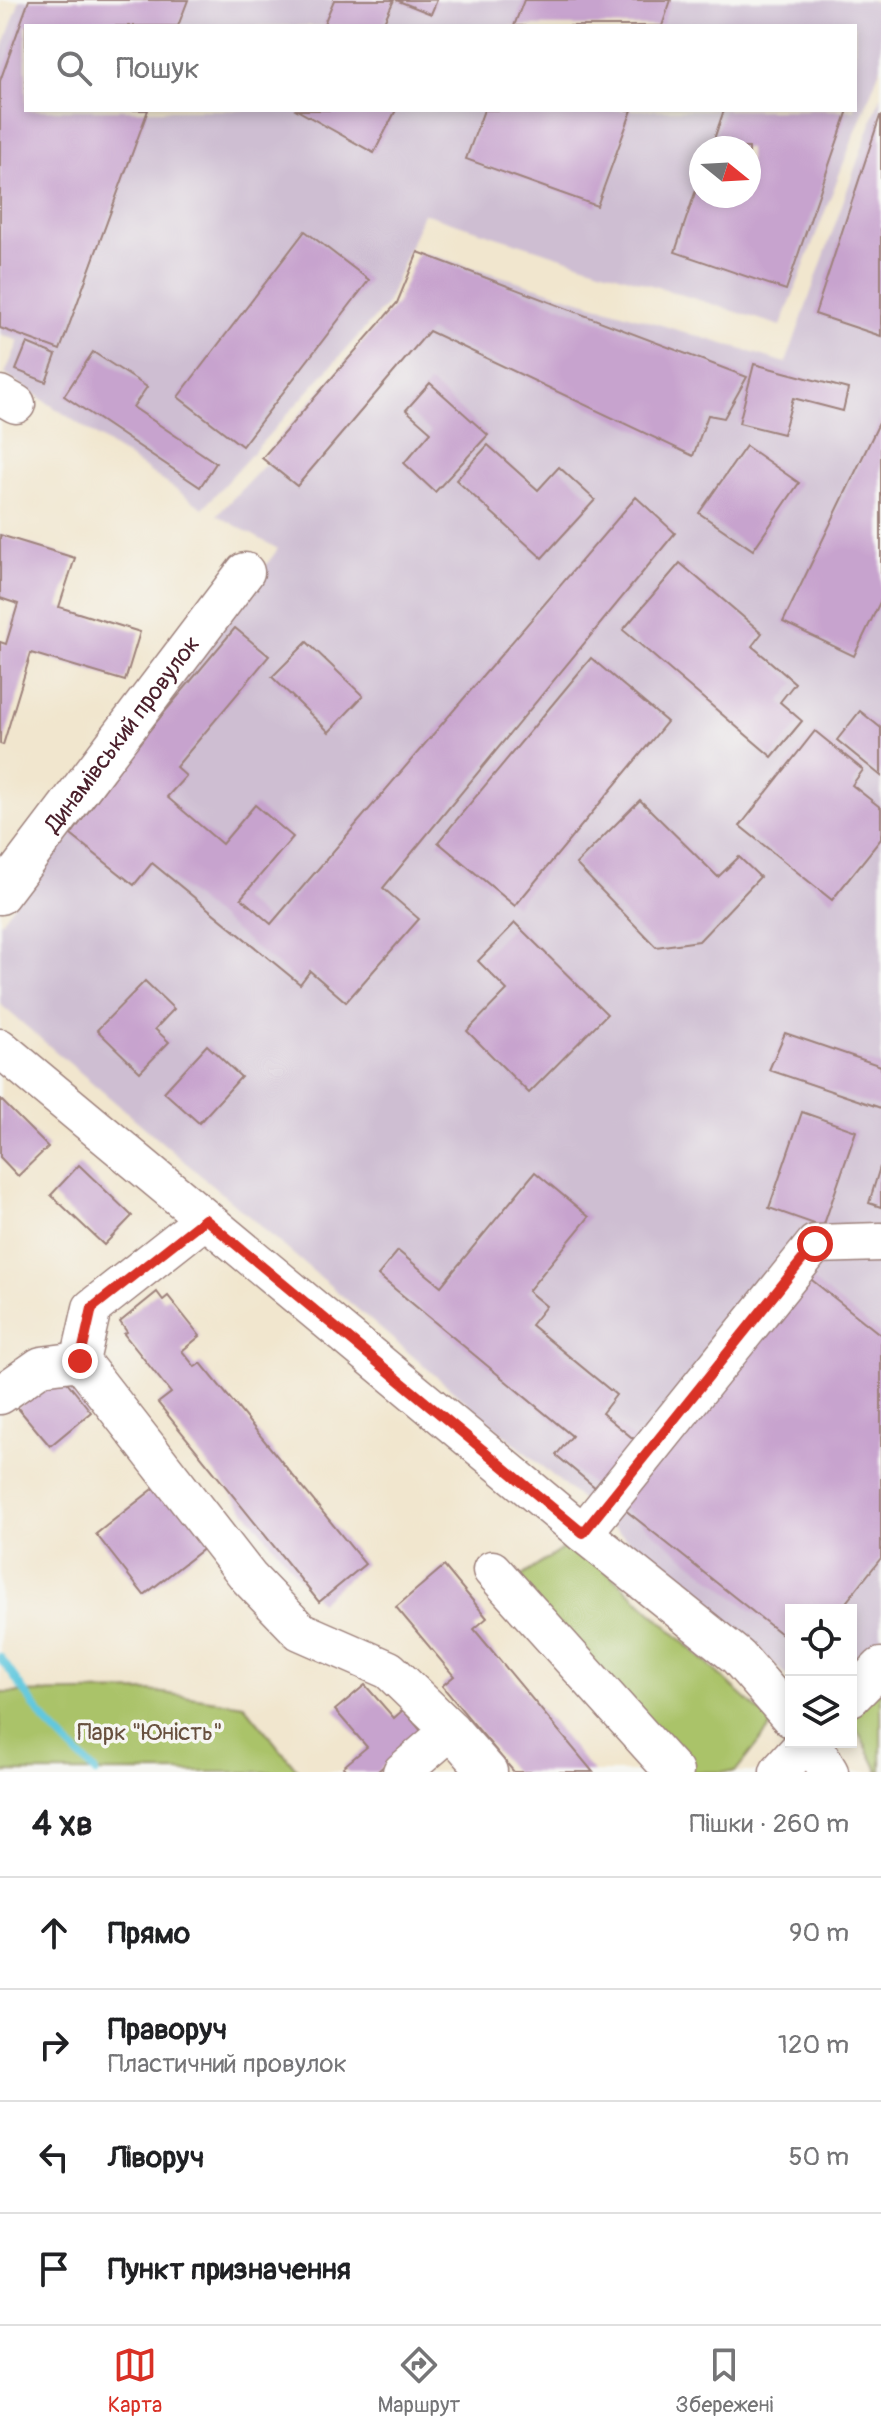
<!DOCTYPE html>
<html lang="uk">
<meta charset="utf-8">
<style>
:root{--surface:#fff;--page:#f2f2f2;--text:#202124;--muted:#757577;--line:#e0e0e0;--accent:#d93025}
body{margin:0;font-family:Pangolin,sans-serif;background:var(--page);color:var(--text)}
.controls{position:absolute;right:24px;bottom:24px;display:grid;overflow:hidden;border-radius:0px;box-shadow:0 4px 12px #0003}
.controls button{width:72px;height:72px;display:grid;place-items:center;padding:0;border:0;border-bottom:2px solid var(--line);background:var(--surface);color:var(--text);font:40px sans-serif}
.compass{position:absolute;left:689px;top:136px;width:72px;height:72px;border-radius:50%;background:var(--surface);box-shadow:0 4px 12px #0003;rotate:108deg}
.stop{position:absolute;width:24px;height:24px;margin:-18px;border:6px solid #d93025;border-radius:50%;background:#fff}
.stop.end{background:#d93025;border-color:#fff;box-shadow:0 2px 8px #0008}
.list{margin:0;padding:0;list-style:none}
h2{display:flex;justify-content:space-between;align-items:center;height:104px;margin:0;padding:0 32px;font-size:34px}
h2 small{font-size:26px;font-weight:400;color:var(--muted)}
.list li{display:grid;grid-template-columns:52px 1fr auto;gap:24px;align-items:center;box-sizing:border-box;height:112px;padding:0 32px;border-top:2px solid var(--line)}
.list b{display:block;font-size:30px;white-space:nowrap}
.list p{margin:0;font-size:26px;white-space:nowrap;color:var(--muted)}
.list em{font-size:26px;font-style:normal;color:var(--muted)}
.icon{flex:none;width:44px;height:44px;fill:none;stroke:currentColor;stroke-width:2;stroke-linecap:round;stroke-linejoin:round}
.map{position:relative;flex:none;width:881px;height:1772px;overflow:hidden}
.search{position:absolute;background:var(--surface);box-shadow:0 4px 12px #0003;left:24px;right:24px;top:24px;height:88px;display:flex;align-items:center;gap:20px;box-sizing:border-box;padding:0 28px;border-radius:0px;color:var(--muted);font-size:30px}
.sheet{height:552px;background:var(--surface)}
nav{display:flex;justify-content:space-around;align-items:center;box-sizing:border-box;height:112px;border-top:2px solid var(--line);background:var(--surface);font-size:22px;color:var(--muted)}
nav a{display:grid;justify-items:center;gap:4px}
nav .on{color:var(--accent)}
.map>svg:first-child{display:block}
.industrial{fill:#cebed2;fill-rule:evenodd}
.green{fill:#aac369;stroke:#7a714a;stroke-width:2}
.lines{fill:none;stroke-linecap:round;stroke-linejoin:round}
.stream{stroke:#61c8de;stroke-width:8}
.building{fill:#c7a3ce}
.minor-casing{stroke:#9e827c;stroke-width:41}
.minor{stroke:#fff;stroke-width:38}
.route{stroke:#d93025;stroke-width:10}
.labels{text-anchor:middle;stroke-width:7;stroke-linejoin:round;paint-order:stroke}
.street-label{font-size:24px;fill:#4a1f2b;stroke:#f6f6f2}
.park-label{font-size:24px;fill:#67503e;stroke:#f6f6f2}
</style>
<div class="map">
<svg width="881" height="1772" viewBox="0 0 881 1772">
<rect width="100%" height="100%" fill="#f6f6f2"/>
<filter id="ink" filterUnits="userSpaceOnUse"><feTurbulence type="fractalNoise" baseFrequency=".0125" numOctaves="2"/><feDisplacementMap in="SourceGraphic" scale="16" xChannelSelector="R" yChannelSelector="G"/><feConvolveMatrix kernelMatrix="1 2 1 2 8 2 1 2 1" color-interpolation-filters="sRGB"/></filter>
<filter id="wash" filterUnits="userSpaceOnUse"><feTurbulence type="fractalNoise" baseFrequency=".006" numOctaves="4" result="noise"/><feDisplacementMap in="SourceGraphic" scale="32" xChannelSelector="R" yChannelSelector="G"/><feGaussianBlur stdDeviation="1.8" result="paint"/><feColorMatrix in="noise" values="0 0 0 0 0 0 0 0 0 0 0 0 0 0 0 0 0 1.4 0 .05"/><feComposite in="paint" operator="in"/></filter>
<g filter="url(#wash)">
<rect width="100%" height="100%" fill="#f1e6ce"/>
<g class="industrial">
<path d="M20,0H870L881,4V66L781,326L423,213L386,305L203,508L5,374L19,341L0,334V56ZM26,26H855V110H26ZM701,148H749V196H701Z"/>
<path d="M881,95V1638L851,1665V1610H791V1679L0,1004V923L278,549L217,515L336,390L408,298L425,253L786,363Z"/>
</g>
<g class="green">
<path d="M574,1541L773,1724L735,1772H684L516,1580Z"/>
<path d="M881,1688V1772H879L851,1717Z"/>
<path d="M150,1691L244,1705L299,1772H0V1693Z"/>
</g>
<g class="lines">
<path class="stream" d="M0,1657L45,1721L95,1772"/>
</g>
<g id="blocks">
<g class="building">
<path d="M29,0H188L178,26H26V110H148L60,350L0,328V81Z"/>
<path d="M334,0H394L382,26H323Z"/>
<path d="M396,0H437L431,14Z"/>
<path d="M524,0H671L662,26H514Z"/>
<path d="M297,110H396L374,153Z"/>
<path d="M484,110H632L597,206L466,159Z"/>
<path d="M724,110H848L786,290L675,252L700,178L701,196H749V148H711Z"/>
<path d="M880,116H881V336L815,314Z"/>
<path d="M305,231L369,280L242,446L178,397Z"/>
<path d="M418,252L747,377L724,418L708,415L693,456L429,331L297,486L262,458L397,303Z"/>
<path d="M27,343L56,355L46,382L16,370Z"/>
<path d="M93,352L147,387L133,407L216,463L200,487L64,396Z"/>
<path d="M754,364L848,389L843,411L793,398L783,434L739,423Z"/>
<path d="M430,383L488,435L435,492L404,463L431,432L406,410Z"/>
<path d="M881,419V600L854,656L783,622Z"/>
<path d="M488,445L538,490L559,467L595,500L542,558L456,480Z"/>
<path d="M746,446L799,483L753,550L699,513Z"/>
<path d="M636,497L675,533L383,888L419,919L346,1002L310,971L300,984L152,863L134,885L71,835L142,739L235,628L269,656L176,767L186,776L167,797L222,844L255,805L293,837L241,898L271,924Z"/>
<path d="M0,535L75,558L59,607L140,632L125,681L31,653L3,745L0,744V642L6,644L18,604L0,598Z"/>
<path d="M680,563L762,633L752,646L795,683L780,702L802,721L772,757L623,630Z"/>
<path d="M307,642L363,696L329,732L272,677Z"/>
<path d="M591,658L667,722L515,906L438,842Z"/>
<path d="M860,711L881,728V776L837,740Z"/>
<path d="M815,731L863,770L852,785L881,808V839L832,900L740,826Z"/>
<path d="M640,800L718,877L739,857L760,877L699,941L656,947L576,864Z"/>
<path d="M515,923L607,1014L529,1093L467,1031L507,990L478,961Z"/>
<path d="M145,981L174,1009L155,1029L169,1042L140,1072L97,1030Z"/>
<path d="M785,1033L881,1066V1108L769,1070Z"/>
<path d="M207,1045L241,1077L199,1123L164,1092Z"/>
<path d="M0,1099L48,1147L18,1176L0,1157Z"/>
<path d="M802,1112L856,1131L823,1227L769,1208Z"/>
<path d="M79,1165L132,1216L104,1245L51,1195Z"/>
<path d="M880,1167H881V1207L869,1203Z"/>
<path d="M535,1172L589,1217L528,1291L546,1306L531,1325L616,1395L602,1413L642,1446L602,1493L556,1455L572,1436L378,1275L398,1251L441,1286Z"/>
<path d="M803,1273L881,1335V1558L840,1610H791V1642L619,1505Z"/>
<path d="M157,1292L163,1300L168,1296L200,1336L182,1351L195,1367L201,1363L365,1564L319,1602L158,1403L171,1393L124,1334L127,1332L120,1322Z"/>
<path d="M59,1372L91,1412L50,1446L17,1407Z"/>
<path d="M166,1479L214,1540L144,1595L96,1534Z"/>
<path d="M444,1566L487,1618L474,1629L593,1772H514L442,1686L454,1676L396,1607Z"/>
<path d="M365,1685L394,1718L403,1710L422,1732L377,1772H348L343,1767L367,1747L335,1710Z"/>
</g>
</g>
</g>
<g filter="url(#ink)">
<use href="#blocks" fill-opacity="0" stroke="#9e827c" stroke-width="2"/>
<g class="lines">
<defs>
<g id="minor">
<path d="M0,395L16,404"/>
<path id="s1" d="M0,895L245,572"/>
<path d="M0,1048L583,1533L738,1657L791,1718"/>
<path d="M205,1219L92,1308L80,1361L249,1578L300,1631L389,1670L451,1730L488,1772"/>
<path d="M0,1395L41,1366L80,1361"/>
<path d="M583,1533L815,1244L881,1242"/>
<path d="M492,1570L674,1772"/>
<path d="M851,1697L881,1667"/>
<path d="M811,1742L829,1772"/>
<path d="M402,1772L451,1730"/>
<path d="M779,1772L806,1742"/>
</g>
</defs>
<use href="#minor" class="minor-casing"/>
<use href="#minor" class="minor"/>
</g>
</g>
<g class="lines" filter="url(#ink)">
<path class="route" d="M80,1361L92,1308L205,1219L583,1533L815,1244"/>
</g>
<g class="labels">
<g class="street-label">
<text dy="8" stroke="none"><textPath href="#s1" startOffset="202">Динамівський провулок</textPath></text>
</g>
<g class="park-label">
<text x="150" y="1740">Парк "Юність"</text>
</g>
</g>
</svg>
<div class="controls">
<button><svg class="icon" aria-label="locate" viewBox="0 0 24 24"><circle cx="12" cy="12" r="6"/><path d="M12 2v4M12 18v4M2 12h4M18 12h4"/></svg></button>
<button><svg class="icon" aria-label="layers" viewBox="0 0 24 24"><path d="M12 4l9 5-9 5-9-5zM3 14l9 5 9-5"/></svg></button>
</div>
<svg class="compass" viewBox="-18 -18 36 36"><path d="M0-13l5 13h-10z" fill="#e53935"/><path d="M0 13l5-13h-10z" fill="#757577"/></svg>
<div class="stop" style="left:815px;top:1244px"></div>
<div class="stop end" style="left:80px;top:1361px"></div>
<div class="search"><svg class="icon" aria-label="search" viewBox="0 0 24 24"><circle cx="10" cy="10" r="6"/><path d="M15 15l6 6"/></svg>Пошук</div>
</div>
<section class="sheet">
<h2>4 хв<small>Пішки · 260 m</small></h2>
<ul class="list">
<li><svg class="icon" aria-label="ahead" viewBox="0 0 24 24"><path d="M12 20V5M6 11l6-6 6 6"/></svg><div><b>Прямо</b></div><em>90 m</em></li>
<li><svg class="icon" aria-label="right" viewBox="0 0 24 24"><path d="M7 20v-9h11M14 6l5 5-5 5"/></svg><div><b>Праворуч</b><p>Пластичний провулок</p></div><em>120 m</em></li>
<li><svg class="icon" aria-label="left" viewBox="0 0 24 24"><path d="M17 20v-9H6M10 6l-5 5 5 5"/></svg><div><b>Ліворуч</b></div><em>50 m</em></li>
<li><svg class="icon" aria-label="arrive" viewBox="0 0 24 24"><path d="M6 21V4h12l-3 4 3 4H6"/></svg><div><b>Пункт призначення</b></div></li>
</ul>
</section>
<nav>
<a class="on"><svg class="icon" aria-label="map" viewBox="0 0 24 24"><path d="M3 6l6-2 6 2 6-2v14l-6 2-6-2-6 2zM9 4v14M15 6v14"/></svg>Карта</a>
<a><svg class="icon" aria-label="directions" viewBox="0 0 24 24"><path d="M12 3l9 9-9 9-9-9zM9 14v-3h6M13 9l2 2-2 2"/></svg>Маршрут</a>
<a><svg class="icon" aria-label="saved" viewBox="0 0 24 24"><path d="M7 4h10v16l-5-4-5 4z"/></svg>Збережені</a>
</nav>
